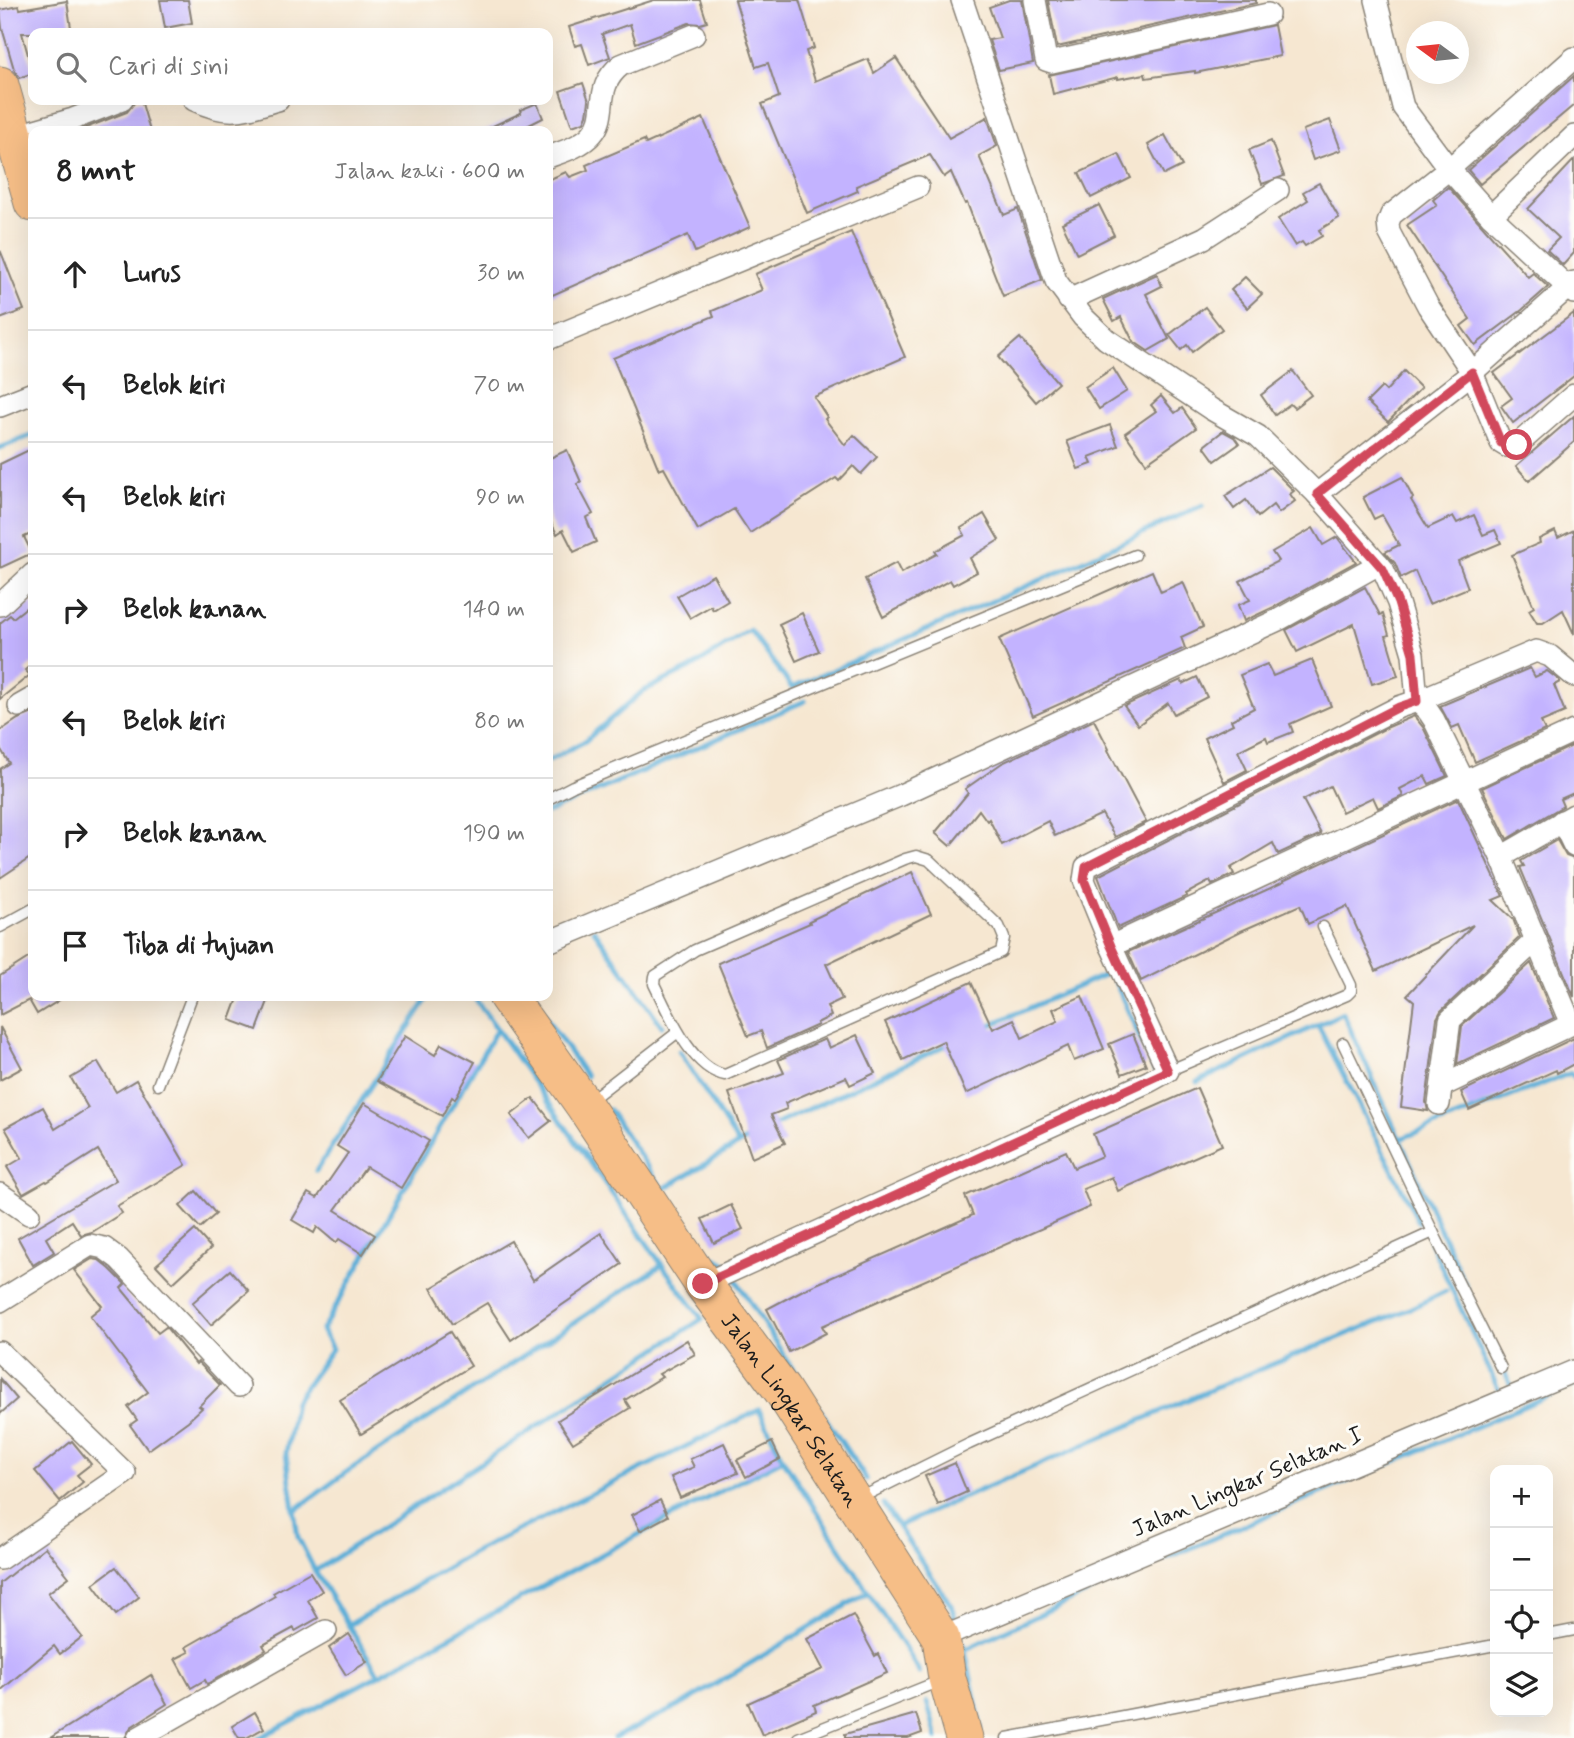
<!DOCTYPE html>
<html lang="id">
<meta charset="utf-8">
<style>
:root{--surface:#fff;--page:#f6f6f6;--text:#222;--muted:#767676;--line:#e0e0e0}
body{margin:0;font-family:Mynerve,sans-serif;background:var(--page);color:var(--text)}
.controls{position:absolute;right:21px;bottom:21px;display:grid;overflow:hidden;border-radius:14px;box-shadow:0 7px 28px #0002}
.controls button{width:63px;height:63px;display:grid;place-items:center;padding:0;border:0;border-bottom:2px solid var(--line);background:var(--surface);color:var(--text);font:35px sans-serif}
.compass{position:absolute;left:1406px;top:21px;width:63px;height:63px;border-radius:50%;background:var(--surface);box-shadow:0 7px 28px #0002;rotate:285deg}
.stop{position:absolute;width:21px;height:21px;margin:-16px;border:5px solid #d1495b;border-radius:50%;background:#fff}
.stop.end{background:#d1495b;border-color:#fff;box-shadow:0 2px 7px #0008}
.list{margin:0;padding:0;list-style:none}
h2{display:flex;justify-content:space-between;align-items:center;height:91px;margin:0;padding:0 28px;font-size:30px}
h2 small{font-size:23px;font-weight:400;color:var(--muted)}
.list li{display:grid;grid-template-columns:46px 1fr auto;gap:21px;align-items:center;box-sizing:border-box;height:112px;padding:0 28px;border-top:2px solid var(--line)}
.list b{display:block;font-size:26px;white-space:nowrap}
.list em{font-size:23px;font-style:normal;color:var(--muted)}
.icon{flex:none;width:38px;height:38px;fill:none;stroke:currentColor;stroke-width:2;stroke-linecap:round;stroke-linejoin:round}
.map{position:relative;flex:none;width:1574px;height:1738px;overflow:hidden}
.search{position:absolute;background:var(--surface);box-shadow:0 7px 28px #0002;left:28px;top:28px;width:525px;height:77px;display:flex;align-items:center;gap:18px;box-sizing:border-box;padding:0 24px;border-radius:14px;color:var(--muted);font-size:26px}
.panel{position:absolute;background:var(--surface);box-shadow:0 7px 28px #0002;left:28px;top:126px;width:525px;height:875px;border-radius:14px}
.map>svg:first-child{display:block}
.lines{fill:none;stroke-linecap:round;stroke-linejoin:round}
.stream{stroke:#5dafd8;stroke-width:5}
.building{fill:#c3b3ff}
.service-casing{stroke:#898276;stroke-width:13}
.minor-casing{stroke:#898276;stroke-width:24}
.trunk-casing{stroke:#898276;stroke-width:39}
.service{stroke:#fff;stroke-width:10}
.minor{stroke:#fff;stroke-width:21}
.trunk{stroke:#f6be87;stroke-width:37}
.route{stroke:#d1495b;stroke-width:9}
.labels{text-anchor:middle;stroke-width:6;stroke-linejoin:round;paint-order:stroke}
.street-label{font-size:23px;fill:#1c1c1c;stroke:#fdfcf7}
</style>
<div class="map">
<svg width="1574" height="1738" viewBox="0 0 1574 1738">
<rect width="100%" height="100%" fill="#fdfcf7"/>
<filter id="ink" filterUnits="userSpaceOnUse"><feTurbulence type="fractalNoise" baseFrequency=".0143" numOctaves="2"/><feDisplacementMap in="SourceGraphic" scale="14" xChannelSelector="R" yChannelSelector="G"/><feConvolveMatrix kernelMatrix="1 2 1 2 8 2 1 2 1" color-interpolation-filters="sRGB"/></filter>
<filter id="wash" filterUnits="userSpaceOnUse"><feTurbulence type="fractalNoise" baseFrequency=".00686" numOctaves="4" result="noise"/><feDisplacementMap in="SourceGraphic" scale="28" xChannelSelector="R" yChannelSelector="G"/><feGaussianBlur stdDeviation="1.57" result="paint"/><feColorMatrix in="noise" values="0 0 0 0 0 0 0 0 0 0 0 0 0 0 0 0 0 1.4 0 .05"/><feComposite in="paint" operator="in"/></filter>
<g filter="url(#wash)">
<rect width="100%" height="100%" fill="#f6e7d1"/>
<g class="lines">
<g class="stream">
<path d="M0,448L33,435"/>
<path d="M548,761L585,741L643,691L691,668L750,630L792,688L1050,576L1203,505"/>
<path d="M548,812L805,701"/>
<path d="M594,930L662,1026"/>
<path d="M473,996L497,1029"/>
<path d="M531,996L586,1076"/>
<path d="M1318,1025L1419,1222"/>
<path d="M986,1027L1111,972L1155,1072"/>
<path d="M679,1051L738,1143"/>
<path d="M1197,1082L1343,1013L1467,1289"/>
<path d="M609,1110L705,1252L727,1265"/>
<path d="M770,1127L949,1044"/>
<path d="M1400,1139L1571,1073L1574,1077"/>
<path d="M316,1171L429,996"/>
<path d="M663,1189L749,1138"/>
<path d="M1430,1242L1500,1393"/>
<path d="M735,1278L788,1362L866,1479"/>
<path d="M1502,1365L1512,1388"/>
<path d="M883,1504L951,1605L957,1625"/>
<path d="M294,1511L345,1473L662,1265L497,1029L322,1330L332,1349L295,1401L286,1454L298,1537L315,1571L379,1675L671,1517L783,1459L868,1592L683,1704L614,1738"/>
<path d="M898,1526L1231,1381L1407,1310L1446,1291"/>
<path d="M315,1571L702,1319L662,1265"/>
<path d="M868,1592L917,1667L919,1673"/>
<path d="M349,1625L472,1553L759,1410L783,1459"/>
<path d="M964,1644L981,1728"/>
<path d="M966,1649L1099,1587L1574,1385"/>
<path d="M927,1702L937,1738"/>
<path d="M259,1738L379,1675"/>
</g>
</g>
<g id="blocks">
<g class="building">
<path d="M160,0H188L192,23L165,28Z"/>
<path d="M654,0H700L707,22L700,24L689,23L636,43L630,24L602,34L610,57L589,65L582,44L575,46L569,27Z"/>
<path d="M735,0H799L814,48L806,51L815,81L868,59L874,73L896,58L949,138L987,117L997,146L979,156L1004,215L1018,209L1042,280L1003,296L967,203L965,204L951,172L944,177L930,155L856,186L858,191L807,213L762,104L779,97L768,63L756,67Z"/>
<path d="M1009,0H1022L1033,63L999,70L989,40L1000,38L989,7Z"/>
<path d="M1048,0H1256V3L1057,47Z"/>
<path d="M67,1L71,28L43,33H22L33,73L19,78L14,69L2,28L0,10L19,6L20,9Z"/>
<path d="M1274,25L1280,56L1195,73V71L1146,78L1145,74L1118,79V77L1053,94L1049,75Z"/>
<path d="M1574,76V105L1480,184L1468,170Z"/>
<path d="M583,83L589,101L587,115L584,122L572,126L560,91Z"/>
<path d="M141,100L150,131H78L127,112L135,102Z"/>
<path d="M537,103L543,118L525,127L527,131H482L521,113L520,110Z"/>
<path d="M703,118L750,227L695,252L688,235L548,297V180L566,172L570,177L588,170L586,165L644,140L646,144Z"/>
<path d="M1330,120L1341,150L1313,160L1303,130Z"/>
<path d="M1165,135L1182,166L1164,175L1148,145Z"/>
<path d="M1271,141L1284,176L1262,184L1249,150Z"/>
<path d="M1119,154L1131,178L1091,198L1079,173Z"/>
<path d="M1574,160V253L1563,265L1547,250L1559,238L1528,209Z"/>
<path d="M1319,183L1339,218L1319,230L1322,236L1305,246L1302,242L1295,246L1278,219L1308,200L1303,192Z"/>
<path d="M1448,187L1528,277L1533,273L1548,287L1522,310L1475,345L1461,326L1470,319L1407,225L1437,205L1433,200Z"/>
<path d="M1099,205L1114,235L1077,254L1062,223Z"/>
<path d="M851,232L905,357L814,397L827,417L825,419L845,445L854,435L877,457L861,474L853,466L839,481L836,478L750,533L734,509L698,530L664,468L659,470L613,358L714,316L712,311L762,290L755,274Z"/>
<path d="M1,252L24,310L0,319V253Z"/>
<path d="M1157,274L1162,286L1146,294L1169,339L1148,351L1133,341L1121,317L1114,321L1103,299Z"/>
<path d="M1245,277L1262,294L1247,308L1231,290Z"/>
<path d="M1205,307L1222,329L1192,352L1187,345L1181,350L1169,335Z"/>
<path d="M1574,313V376L1513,423L1501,406L1512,398L1494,373Z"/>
<path d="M1020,338L1058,383L1036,402L998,357Z"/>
<path d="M1113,368L1127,391L1099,409L1085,387Z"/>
<path d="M1293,371L1311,395L1294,408L1290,404L1275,415L1261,395Z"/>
<path d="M1404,371L1421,388L1388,422L1367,402L1382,387L1386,391Z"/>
<path d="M1161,396L1175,413L1182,408L1196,428L1146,463L1125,433L1156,411L1151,405Z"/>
<path d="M1574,416V442L1529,481L1516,466Z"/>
<path d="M1110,425L1118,446L1089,457L1092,464L1078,469L1067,441Z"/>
<path d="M1223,431L1234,437L1239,444L1215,461L1204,446Z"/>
<path d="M33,448V533L24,537L32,553L0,568V464Z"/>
<path d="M567,450L581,482L577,484L593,514L586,518L596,542L574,552L563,530L557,534L548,517V459Z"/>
<path d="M1270,467L1294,491L1290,494L1295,501L1279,513L1273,505L1258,517L1246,500L1234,509L1225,496Z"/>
<path d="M1402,477L1413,498L1411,500L1428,528L1453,516L1457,523L1474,515L1483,535L1495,530L1501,543L1458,561L1468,588L1429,604L1415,571L1401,578L1395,563L1385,552L1399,545L1382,515L1374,519L1363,497Z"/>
<path d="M984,514L999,540L970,558L977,572L953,585L950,580L883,617L865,579L896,563L901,573L937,554L935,551L965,535L961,528Z"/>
<path d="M1313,528L1323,545L1337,537L1356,562L1274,607L1244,621L1238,605L1250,600L1240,581L1278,561L1272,552Z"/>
<path d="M1574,530V634L1563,610L1543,623H1537L1529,610L1534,607L1512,555L1540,543L1539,539L1555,531L1558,538Z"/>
<path d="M1152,571L1161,592L1183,582L1203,627L1181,637L1185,648L1033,716L999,639Z"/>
<path d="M713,575L728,601L713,610L711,606L690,618L677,596Z"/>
<path d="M1365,587L1380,615L1383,614L1389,635L1386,636L1398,676L1372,684L1354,624L1297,652L1286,630Z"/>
<path d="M33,602V663L25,670L30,675L0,699V623L10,615L13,618Z"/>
<path d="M802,613L819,651L796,661L779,624Z"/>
<path d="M1312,660L1331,706L1290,724L1293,732L1268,742L1266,737L1238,751L1247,770L1224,782L1204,738L1233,724L1231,720L1254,708L1240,675L1267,664L1273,676Z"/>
<path d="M1530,668L1535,677L1547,671L1559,680L1560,682L1554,685L1565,712L1541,722L1545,730L1475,762L1459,725L1452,728L1440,706Z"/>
<path d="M1197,677L1207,697L1174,714L1168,703L1138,725L1124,706L1181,680L1183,684Z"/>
<path d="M33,713V856L0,878V769L9,763L0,748V731L18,719Z"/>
<path d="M1414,716L1423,727L1447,776L1429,784L1425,776L1400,789L1403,796L1378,808L1373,797L1342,812L1330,786L1303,800L1321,834L1278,854L1273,843L1231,868L1234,874L1212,885L1210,881L1186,894L1187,896L1118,928L1098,876L1386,728Z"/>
<path d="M1094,720L1109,749L1108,750L1146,822L1115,837L1102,814L1055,836L1048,821L1002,845L989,819L987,821L979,810L950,846L935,833L968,793L965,789L1002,763Z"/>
<path d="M1574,745V793L1560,799L1563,806L1507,839L1482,788Z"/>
<path d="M1458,799L1503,896L1493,900L1513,919L1520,937L1441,1011L1437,1018L1426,1102L1428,1111L1401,1107L1414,1001L1407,995L1473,925L1376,971L1347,906L1308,924L1300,905L1241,931L1141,981L1128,952L1284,882L1283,881Z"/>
<path d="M1557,840L1566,856L1574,859V997L1520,867L1524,866L1521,861Z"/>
<path d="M912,872L931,914L826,964L842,999L827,1006L831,1016L817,1023L818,1025L767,1048L761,1031L748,1036L718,963L810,923L809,921Z"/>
<path d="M33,955V996H66L37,1014L29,1000L0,1015V976Z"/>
<path d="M1531,963L1554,1018L1457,1064L1462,1026Z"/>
<path d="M971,982L993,1029L1014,1019L1022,1038L1058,1021L1053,1009L1082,996L1104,1049L1074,1061L1068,1046L966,1094L943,1041L903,1060L885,1022Z"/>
<path d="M239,996H270L257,1030L230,1020Z"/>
<path d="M0,1027L22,1068L0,1080Z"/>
<path d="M1133,1034L1146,1065L1122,1074L1109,1044Z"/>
<path d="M857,1035L875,1073L850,1085L846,1077L785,1103L787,1109L771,1115L785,1143L752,1158L729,1093L784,1073L778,1060L825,1039L829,1048Z"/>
<path d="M405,1036L435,1055L441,1044L475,1062L455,1099L452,1097L442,1116L377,1081Z"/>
<path d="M1574,1038V1064L1557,1073L1556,1070L1469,1110L1461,1092Z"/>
<path d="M98,1062L116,1092L136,1080L186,1165L117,1206L122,1213L92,1232L81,1235L72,1221L46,1238L54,1252L33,1265L18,1238L116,1180L98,1150L47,1182L46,1181L23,1194L7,1167L22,1158L5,1128L43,1107L55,1129L88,1108L71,1078Z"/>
<path d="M1197,1088L1222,1145L1118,1191L1112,1177L1083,1189L1090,1207L822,1326L826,1333L789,1352L767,1309L803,1290L973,1215L965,1196L1066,1151L1074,1168L1102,1156L1093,1134Z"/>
<path d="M533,1098L551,1121L529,1138L511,1115Z"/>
<path d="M364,1103L429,1141L401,1188L366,1167L335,1210L375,1235L363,1254L339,1239L336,1243L317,1227L314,1233L292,1220L308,1193L317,1198L348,1153L337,1146Z"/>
<path d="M196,1191L216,1214L200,1228L180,1206Z"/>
<path d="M731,1205L743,1229L714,1243L702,1219Z"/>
<path d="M195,1230L211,1248L173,1283L156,1265Z"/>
<path d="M601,1233L622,1264L511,1340L487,1303L452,1324L431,1288L511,1241L533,1280Z"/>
<path d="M92,1259L99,1260L110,1269L125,1284L121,1288L158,1333L166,1327L196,1364L198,1362L220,1385L199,1406L202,1408L188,1421L148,1450L130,1425L137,1420L128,1407L148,1392L90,1316L102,1306L74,1270Z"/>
<path d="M230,1270L249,1291L211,1325L192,1303Z"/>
<path d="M450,1332L471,1366L361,1434L340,1400Z"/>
<path d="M687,1340L695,1354L659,1374L662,1377L625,1400L630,1408L573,1443L558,1420Z"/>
<path d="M0,1379L17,1399L0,1414Z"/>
<path d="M72,1441L91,1464L77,1475L83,1482L60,1501L35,1471Z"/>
<path d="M772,1442L780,1459L746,1477L737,1460Z"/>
<path d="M724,1443L738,1473L680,1498L671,1477L694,1467L690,1459Z"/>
<path d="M955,1463L967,1492L938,1505L925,1476Z"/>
<path d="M660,1500L668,1516L640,1531L632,1515Z"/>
<path d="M45,1547L69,1577L48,1593L82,1637L60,1654L54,1646L0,1691V1583Z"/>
<path d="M116,1567L139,1597L116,1615L93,1584Z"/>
<path d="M310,1572L322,1591L308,1600L318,1618L295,1631L294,1628L263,1645L266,1650L207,1684L205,1680L191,1688L175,1659L189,1652L186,1647L275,1596L273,1593Z"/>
<path d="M853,1615L875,1656L878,1654L887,1673L814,1705L816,1711L762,1735L748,1703L823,1669L807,1639Z"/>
<path d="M349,1634L367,1662L346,1675L329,1648Z"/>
<path d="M151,1675L167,1704L131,1727L125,1738H50Z"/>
<path d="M255,1712L264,1728L246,1738H239L232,1726Z"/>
<path d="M916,1714L922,1733L908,1738H845V1734Z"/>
</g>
</g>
</g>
<g filter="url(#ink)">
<use href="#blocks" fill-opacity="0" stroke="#898276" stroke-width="2"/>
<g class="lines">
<defs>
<g id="service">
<path d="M548,799L573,786L1135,555"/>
<path d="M916,856L929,860L999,926L1004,938L1001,952L725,1075C691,1069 668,1012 654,984L655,976L695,950L905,859Z"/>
<path d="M0,927L33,909"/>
<path d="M1343,1043L1433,1232L1501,1368"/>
<path d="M1168,1071L1347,995L1351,991V985L1323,927"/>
<path d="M158,1085L192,996"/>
<path d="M589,1101L678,1032"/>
<path d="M858,1499L969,1444L1433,1232"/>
<path d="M1548,1635L1574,1630"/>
<path d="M798,1738L942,1680"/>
<path d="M1007,1738L1495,1645"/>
</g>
<g id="minor">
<path d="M962,0L1056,281L1083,317L1106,339L1211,409L1258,436L1317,494L1383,569L1398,603L1413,654L1417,701L1536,651L1550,656L1574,676"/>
<path d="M1035,0L1046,60L1052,62L1268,14"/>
<path d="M1376,0L1403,107L1449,169L1491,216L1574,293"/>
<path d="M1574,58L1449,169L1391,215L1388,223L1389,232L1428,306L1472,372L1501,443L1506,446L1517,445L1574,395"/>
<path d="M194,100C230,117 242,110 278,100"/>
<path d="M14,136L73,119L122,100"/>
<path d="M548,157C562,152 582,146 592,134C610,114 592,88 621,65L694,35"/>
<path d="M1491,216L1574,136"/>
<path d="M1069,300L1204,238L1278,190"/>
<path d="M548,339L918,187"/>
<path d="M0,406L33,393"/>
<path d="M1317,494L1467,377L1574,282"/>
<path d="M0,605L33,574"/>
<path d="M19,706L33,698"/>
<path d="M1562,821L1574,846"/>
<path d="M1501,857L1574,815"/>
<path d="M548,942L901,795L1280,619L1379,564"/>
<path d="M1111,946L1574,731"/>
<path d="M1442,1086L1574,1023"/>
<path d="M1439,1104L1450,1020L1536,940"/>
<path d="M0,1194L29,1214"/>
<path d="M703,1284L1150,1081L1168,1071L1111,946L1084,880L1086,867L1399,707L1417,701L1428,711L1434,720L1501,857L1571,1024"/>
<path d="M0,1301L90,1245L104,1248L119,1259L239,1386"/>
<path d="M0,1352L125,1473L0,1559"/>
<path d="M941,1638L1574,1371"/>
<path d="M138,1738L326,1631"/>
</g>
<g id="trunk">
<path d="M0,85L33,203"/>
<path id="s1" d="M507,996L584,1105L703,1284L782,1390L941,1638L947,1678L964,1738"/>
</g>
</defs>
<use href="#service" class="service-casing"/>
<use href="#minor" class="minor-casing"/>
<use href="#trunk" class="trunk-casing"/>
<use href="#service" class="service"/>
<use href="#minor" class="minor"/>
<use href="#trunk" class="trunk"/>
</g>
</g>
<g class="lines" filter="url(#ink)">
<path class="route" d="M703,1284L1168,1071L1111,946L1084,880L1086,867L1399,707L1417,701L1413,654L1398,603L1383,569L1317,494L1472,372L1501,443L1510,447L1517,445"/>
</g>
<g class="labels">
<g class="street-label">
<text dy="8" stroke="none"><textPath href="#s1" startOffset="502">Jalan Lingkar Selatan</textPath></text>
<text transform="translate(1247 1481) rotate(-23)" y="8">Jalan Lingkar Selatan I</text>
</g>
</g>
</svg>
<div class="controls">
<button>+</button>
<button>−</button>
<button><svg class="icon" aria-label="locate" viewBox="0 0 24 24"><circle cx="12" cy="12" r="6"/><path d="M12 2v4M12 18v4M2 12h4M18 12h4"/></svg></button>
<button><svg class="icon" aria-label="layers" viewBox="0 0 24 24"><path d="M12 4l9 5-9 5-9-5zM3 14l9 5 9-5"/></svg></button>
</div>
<svg class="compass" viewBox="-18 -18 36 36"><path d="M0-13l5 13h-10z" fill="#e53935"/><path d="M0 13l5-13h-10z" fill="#767676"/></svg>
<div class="stop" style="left:1517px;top:445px"></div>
<div class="stop end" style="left:703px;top:1284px"></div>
<div class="search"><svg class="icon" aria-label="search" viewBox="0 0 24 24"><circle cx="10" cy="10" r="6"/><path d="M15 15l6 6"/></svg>Cari di sini</div>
<section class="panel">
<h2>8 mnt<small>Jalan kaki · 600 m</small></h2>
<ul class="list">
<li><svg class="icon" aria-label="ahead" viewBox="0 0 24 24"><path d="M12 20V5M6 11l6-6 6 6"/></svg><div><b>Lurus</b></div><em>30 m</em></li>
<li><svg class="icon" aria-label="left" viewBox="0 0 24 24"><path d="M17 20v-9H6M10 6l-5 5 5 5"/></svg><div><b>Belok kiri</b></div><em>70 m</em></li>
<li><svg class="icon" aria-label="left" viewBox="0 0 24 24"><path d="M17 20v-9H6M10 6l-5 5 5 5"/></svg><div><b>Belok kiri</b></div><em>90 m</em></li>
<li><svg class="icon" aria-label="right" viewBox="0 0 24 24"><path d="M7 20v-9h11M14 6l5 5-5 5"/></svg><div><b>Belok kanan</b></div><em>140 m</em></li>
<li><svg class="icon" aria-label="left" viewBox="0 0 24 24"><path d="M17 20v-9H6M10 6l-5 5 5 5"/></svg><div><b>Belok kiri</b></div><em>80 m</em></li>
<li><svg class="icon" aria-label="right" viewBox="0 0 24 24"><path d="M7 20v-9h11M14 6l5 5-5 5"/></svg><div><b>Belok kanan</b></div><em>190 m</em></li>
<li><svg class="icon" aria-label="arrive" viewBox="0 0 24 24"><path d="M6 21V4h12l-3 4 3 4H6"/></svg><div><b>Tiba di tujuan</b></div></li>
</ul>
</section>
</div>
